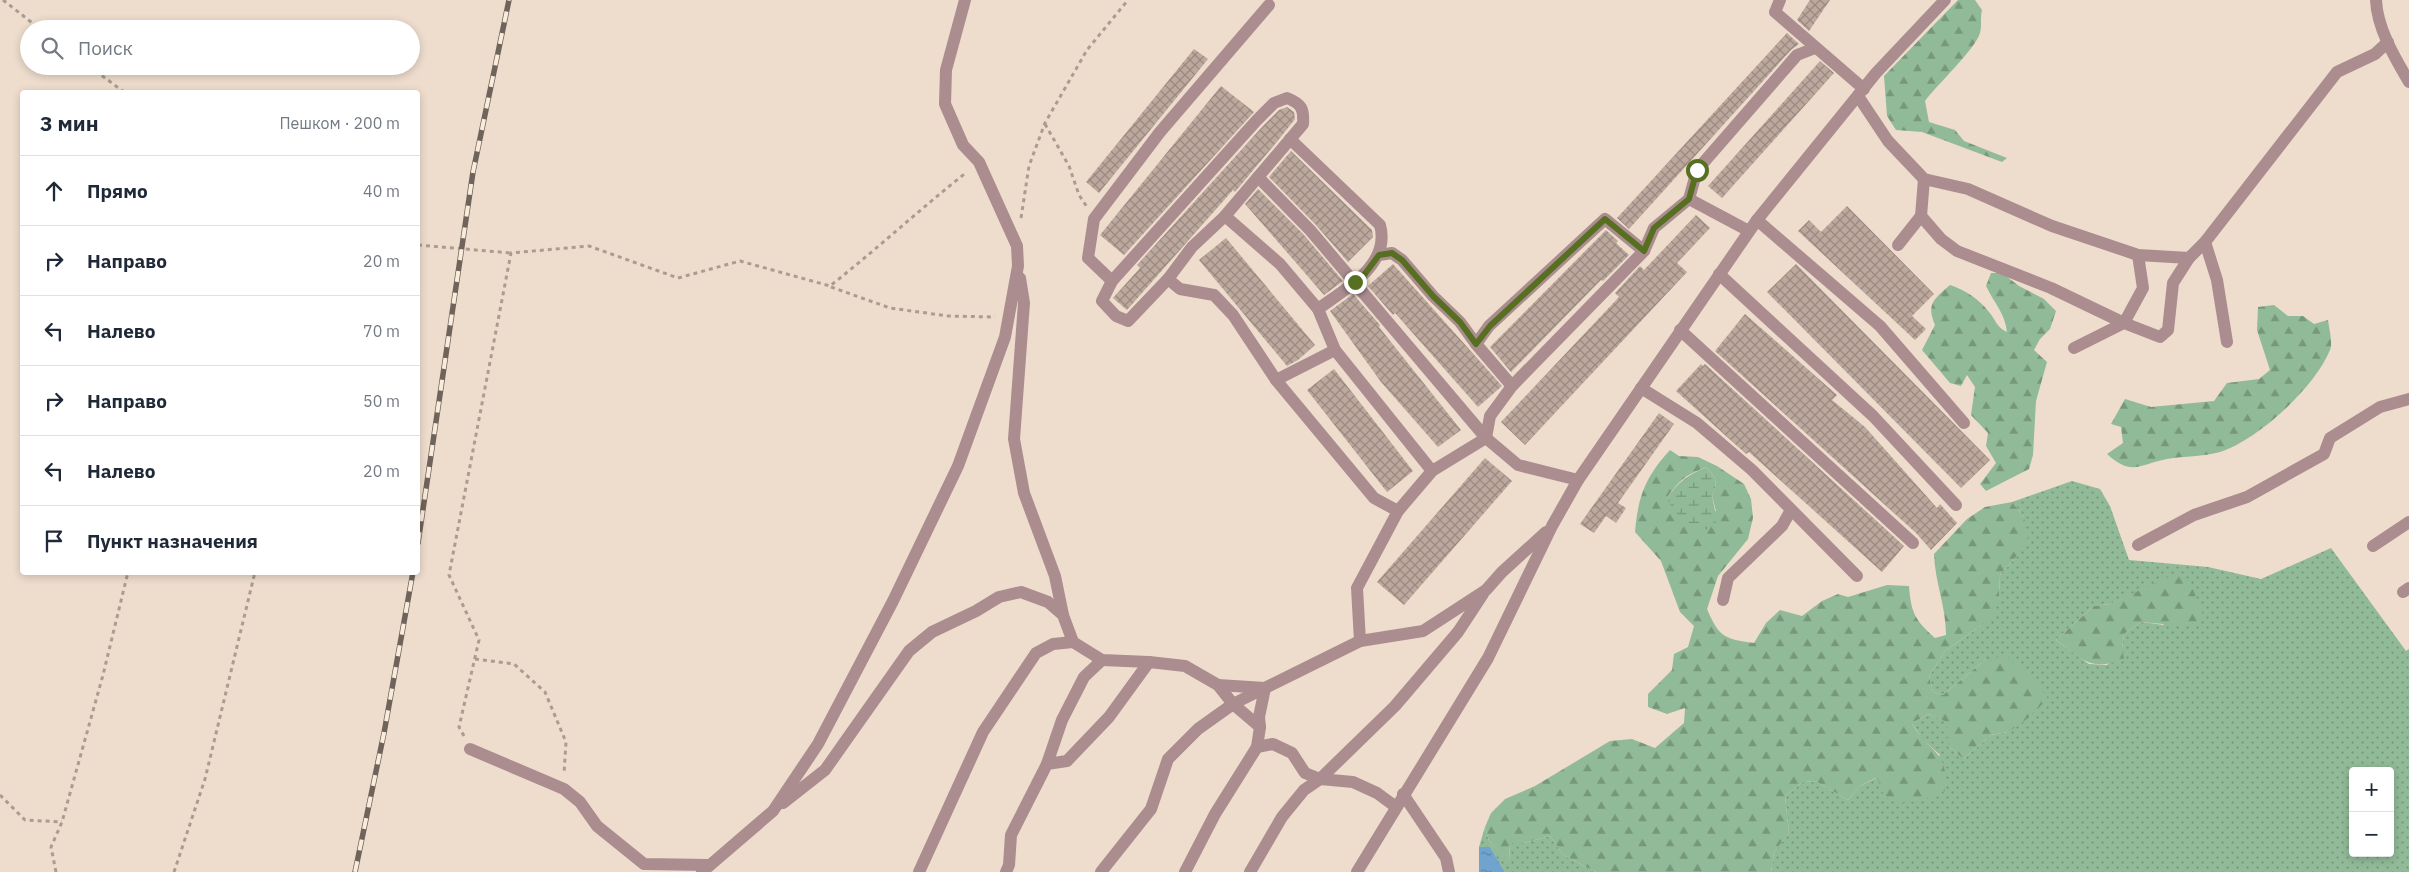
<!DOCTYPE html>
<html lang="ru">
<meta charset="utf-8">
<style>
:root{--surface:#fff;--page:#f6f6f7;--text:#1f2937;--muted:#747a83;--line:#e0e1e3}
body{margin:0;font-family:"IBM Plex Sans",sans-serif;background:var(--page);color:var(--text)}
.controls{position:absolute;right:15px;bottom:15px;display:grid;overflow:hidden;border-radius:5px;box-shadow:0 2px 8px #0003}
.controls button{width:45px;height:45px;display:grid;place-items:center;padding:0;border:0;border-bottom:1px solid var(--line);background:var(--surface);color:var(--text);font:25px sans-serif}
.stop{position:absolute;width:15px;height:15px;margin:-11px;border:4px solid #566f20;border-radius:50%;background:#fff}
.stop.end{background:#566f20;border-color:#fff;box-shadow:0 1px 5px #0008}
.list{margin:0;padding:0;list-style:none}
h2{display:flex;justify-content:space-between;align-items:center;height:65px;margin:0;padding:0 20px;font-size:21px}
h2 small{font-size:16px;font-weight:400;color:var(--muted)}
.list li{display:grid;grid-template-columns:32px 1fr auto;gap:15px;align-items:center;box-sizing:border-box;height:70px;padding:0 20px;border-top:1px solid var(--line)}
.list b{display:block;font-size:19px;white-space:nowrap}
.list em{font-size:16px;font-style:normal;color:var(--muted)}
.icon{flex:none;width:28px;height:28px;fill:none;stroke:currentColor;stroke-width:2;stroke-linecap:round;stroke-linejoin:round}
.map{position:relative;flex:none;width:2409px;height:872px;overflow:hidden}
.search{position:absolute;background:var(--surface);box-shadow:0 2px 8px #0003;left:20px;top:20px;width:400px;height:55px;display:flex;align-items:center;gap:12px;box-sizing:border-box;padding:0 18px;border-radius:28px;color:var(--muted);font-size:19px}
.panel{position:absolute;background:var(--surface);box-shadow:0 2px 8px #0003;left:20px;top:90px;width:400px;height:485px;border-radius:5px}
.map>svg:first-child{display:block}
.grass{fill:url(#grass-dots);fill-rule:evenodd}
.forest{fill:url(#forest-firs);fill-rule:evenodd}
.wetland{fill:url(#wetland-marsh)}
.water{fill:url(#water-ripples)}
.building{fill:url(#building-cross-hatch)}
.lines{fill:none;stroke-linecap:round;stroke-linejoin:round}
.path{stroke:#aa9d90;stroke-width:3;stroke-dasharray:4 4;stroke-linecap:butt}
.minor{stroke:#ab8d90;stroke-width:12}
.rail-casing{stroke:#6e645b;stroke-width:5.5}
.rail{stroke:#fbebda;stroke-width:4;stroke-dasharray:11;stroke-linecap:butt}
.route{stroke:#566f20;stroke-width:6}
</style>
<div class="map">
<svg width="2409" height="872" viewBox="0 0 2409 872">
<defs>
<pattern id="grass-dots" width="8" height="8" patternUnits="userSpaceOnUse" patternTransform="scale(1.25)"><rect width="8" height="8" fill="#91ba98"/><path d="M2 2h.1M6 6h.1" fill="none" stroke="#77977c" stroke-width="1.8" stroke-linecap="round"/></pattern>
<pattern id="forest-firs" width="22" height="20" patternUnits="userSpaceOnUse" patternTransform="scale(1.25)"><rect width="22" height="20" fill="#91ba98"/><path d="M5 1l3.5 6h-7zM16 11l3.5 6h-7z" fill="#77977c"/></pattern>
<pattern id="wetland-marsh" width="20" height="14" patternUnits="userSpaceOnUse" patternTransform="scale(1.25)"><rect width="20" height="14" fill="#91ba98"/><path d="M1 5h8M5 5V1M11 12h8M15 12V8" fill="none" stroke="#77977c"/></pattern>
<pattern id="water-ripples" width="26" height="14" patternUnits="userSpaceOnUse" patternTransform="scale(1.25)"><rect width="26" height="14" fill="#70a3cd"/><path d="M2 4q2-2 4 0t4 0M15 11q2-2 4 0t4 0" fill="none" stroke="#5c85a6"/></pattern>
<pattern id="building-cross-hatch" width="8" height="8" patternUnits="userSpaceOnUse" patternTransform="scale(1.25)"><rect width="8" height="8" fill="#bda89e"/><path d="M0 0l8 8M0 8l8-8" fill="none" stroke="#9a8980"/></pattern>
</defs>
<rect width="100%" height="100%" fill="#eeddcd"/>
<g class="grass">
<path d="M2072,481L2100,489L2110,506L2129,560L2208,567L2261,579L2331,548L2406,651L2409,649V872H1771L1774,852L1789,833L1785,796L1804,781L1817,782L1848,800L1860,786L1878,777L1885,796L1940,755L1922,739L1912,723L1929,714L1948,722V745L1963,759L1991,735L2008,732L1986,659L1943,695L1933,692L1929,676L1945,651L1979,627L1999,598L2000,575L2016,557L2024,517L2012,502ZM2141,591L2164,625L2141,622L2124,634L2122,648L2107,665L2089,664L2056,640L2094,606L2110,604ZM2353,771H2390V853H2353Z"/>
<path d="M1485,827L1489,841L1509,861L1510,843H1524L1550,836L1563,855L1596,872H1505L1490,847H1479Z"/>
</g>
<g class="forest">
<path d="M1958,0H1975L1982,10C1980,18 1982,26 1980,33C1976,48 1937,85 1925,101L1929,122L1955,130L1964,141L2007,158L2002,162L1922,132L1896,130L1887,116L1884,76Z"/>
<path d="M1991,273H2002L2019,286L2044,299L2056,311L2050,329L2040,339L2034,350L2047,362L2036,401L2033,455L2029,469L1986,491L1980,484L1996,463L1986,446L1988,433L1971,415L1975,387L1967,375L1961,386L1950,383L1922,350L1935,325C1926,304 1934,299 1950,285C1965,290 1979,299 1989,312C1996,320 1996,327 2007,332C2005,313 1994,303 1986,286Z"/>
<path d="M2274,305L2288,316H2303L2314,324L2328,320C2329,328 2333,343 2330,350C2315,387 2258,440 2220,452C2203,457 2184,456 2167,459C2140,464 2132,477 2107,454L2123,443L2121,427L2111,424L2125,399L2151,407L2214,401L2227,383L2259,379L2270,370L2257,330L2258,307Z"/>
<path d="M1670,450L1679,456L1698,457L1717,466L1744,484L1751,499L1753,518L1748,539L1718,576L1707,609C1719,637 1724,639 1754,643L1766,623L1780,610L1802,616L1822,601L1838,594L1848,597L1887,585L1909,586C1911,613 1915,620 1935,638L1946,635C1946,606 1935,583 1934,554L1967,519L1985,507L2012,502L2024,517L2028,537L2016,557L2000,575L1999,598L1994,613L1979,627L1945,651L1929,676L1933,692L1943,695L1986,659L2007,656L2037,684L2048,699L2022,723L2008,732L1991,735L1963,759L1948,745L1947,722L1929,714L1912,723C1929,755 1949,748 1945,791C1931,798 1896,811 1885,796C1881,791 1880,783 1877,777L1860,786L1848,800L1817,782L1804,781L1785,796L1789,833L1774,852L1771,872H1596L1563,855L1550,836L1524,843H1510L1509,862L1489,841L1485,827L1491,813L1505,799L1535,786L1610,741L1632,739L1655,748L1684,723L1685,708L1667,714L1648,707V694L1672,670L1674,654L1688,647L1694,626L1680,612L1661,561L1635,532C1638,496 1646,476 1670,450ZM1706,467C1716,477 1719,483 1712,496L1716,511L1667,498C1679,480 1686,475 1706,467Z"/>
<path d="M2173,575L2189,579L2205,620L2184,626L2141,622L2124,634L2122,648L2124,659C2089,672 2083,659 2056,640L2094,606L2110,604Z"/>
</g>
<path class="wetland" d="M1706,467C1716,477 1719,483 1712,496L1717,521L1708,530C1688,526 1676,517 1667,498C1678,482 1688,475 1706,467Z"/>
<path class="water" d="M1479,847H1490L1505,872H1479Z"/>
<g class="building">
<path d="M1810,0H1830L1809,31L1797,20Z"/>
<path d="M1787,33L1799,44L1791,50L1629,229L1617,218Z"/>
<path d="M1194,49L1208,59L1099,193L1086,182Z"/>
<path d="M1820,61L1834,73L1722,198L1708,186Z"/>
<path d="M1221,86L1254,112L1124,255L1100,235Z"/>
<path d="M1287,107L1294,112L1295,119L1280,138L1235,192L1233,190L1127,310L1113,298L1140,268L1137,265L1263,126L1279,110Z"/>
<path d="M1291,151L1372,230L1373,237L1348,262L1316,225L1269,177Z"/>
<path d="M1258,189L1304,235L1343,281L1324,295L1245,204Z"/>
<path d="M1847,206L1934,294L1912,316L1926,329L1915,340L1798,231L1809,220L1821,232Z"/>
<path d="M1696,215L1710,228L1677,263L1687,272L1525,445L1501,422L1619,297L1615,293L1640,266L1644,270Z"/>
<path d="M1606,230L1618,241L1616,243L1629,255L1603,281L1601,280L1511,372L1490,347Z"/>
<path d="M1226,238L1315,345L1298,360L1287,366L1199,260Z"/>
<path d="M1393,264L1502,386L1478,407L1395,313L1393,315L1368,286Z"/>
<path d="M1796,264L1990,460L1961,488L1767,292Z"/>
<path d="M1353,294L1380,325L1379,327L1461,430L1438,447L1381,382L1330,311Z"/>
<path d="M1745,314L1837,395L1832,400L1865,427L1937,508L1940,504L1957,523L1931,550L1916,533L1715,351Z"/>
<path d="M1701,364L1703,366L1705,364L1904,546L1882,572L1749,452L1746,454L1676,391Z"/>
<path d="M1334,369L1413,471L1387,492L1307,390Z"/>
<path d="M1659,413L1674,424L1618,503L1626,508L1616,523L1606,516L1594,533L1580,524Z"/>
<path d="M1485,458L1512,481L1404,605L1377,582Z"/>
</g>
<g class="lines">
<g class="path">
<path d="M3,0L40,29"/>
<path d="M89,66L124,92"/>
<path d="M1045,124L1069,166L1079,195L1087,207"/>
<path d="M1021,218L1029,166L1045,123L1087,50L1128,0"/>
<path d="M418,245L511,253"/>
<path d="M831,287L890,308L948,316L995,317"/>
<path d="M475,659L514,664L545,692L566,742L564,774"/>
<path d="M464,736L459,727L479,640L449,575L511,253L589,246L678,278L740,261L830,286C877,249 920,209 967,172"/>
<path d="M0,795L25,820L62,822"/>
<path d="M56,872L51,847L62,822L103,675L128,572"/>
<path d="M174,872L205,779L255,572"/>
</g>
<g class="minor">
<path d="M1780,0L1775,12L1864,89"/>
<path d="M2376,0C2377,28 2395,58 2409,82"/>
<path d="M1858,96L1888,141L1924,179L1968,189L2052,226L2138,255L2189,258L2205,242L2337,72L2375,54L2388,42"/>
<path d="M1287,98C1302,104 1304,109 1303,124L1225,216L1192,247L1168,279L1128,321L1116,316L1102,301L1112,281L1257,120L1274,103Z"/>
<path d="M1258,177L1310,230L1486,438L1518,465L1578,480"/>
<path d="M1924,179L1921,216L1941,239L1957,251L2051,288L2124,323L2143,288L2138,255"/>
<path d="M1689,199L1749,231"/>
<path d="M1225,216L1280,264L1318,309C1345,289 1391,265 1380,225L1290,139"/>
<path d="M1757,220L1880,326L1964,423"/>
<path d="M2205,242L2217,280L2227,342"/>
<path d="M1898,245L1921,216"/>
<path d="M1379,255L1392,253L1402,260L1433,296L1460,322L1476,344"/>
<path d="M1719,274L1873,416L1956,505"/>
<path d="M1020,278L1024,303L1014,439L1024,493L1055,576L1063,615"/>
<path d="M1168,279L1180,289L1214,295L1233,315L1276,380L1374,498L1398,511"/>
<path d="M1112,281L1088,258L1094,219L1160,132L1269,5"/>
<path d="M1318,309L1335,350L1432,471"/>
<path d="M1680,330L1913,543"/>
<path d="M2074,348L2124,323L2160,337L2168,330L2173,283L2189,258"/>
<path d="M1276,380L1335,350"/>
<path d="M1512,386L1476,344L1489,326L1605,219L1644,251L1654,228L1689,199L1697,170L1797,55L1815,48"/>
<path d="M1641,388L1697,423L1752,470L1857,576"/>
<path d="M2138,545L2194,515L2247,497L2324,454L2330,438L2380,407L2409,399"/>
<path d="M2373,546L2409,522"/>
<path d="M2403,592L2409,588"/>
<path d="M1723,600L1728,578L1782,526L1791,510"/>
<path d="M1360,641L1357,588L1398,511L1432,471L1486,438L1490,416L1512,386L1644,251"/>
<path d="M1218,685L1265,688L1360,641L1423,631L1486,590L1502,572L1546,532"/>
<path d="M470,749L564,789L580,802L597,826L644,864L709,865"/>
<path d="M1047,764L1062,720L1084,677L1102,660"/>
<path d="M1403,794L1446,858L1449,872"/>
<path d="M783,803L825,770L909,651L932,632L976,611L999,597L1021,592L1048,602L1063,615L1073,642"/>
<path d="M702,872L773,811L818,744L893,601L958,466L1005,337L1018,266L1017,246L979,162L963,145L945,104L946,70L965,0"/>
<path d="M919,872L983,732L1036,653L1053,644L1073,642L1102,660L1149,662L1185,666L1218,685L1233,704L1260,727L1257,747L1273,744L1292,753L1305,773L1320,779L1353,782L1377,793L1396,807"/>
<path d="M1006,872L1009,865L1011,835L1047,764L1067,761L1109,717L1149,662"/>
<path d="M1101,872L1151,809L1168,759L1198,729L1233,704L1265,688L1259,717L1260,727"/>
<path d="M1185,872L1215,814L1257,747"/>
<path d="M1250,872L1282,817L1304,790L1320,779L1395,706L1458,632L1483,594"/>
<path d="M1357,872L1488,658L1552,526L1578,480L1757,220L1876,73L1945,0"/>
</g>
<defs>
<g id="rail">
<path d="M418,543L473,172L509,0"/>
<path d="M355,872L384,733L413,572"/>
</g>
</defs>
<use href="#rail" class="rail-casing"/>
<use href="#rail" class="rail"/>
</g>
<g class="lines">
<path class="route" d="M1355,282L1364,275L1379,255L1392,253L1402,260L1433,296L1460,322L1476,344L1490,326L1605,219L1644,251L1654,228L1689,199L1697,170"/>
</g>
</svg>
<div class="controls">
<button>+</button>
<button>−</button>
</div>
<div class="stop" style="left:1697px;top:170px"></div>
<div class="stop end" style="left:1355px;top:282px"></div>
<div class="search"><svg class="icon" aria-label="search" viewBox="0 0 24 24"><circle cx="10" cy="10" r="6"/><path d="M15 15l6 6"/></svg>Поиск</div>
<section class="panel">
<h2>3 мин<small>Пешком · 200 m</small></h2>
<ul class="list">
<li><svg class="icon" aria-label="ahead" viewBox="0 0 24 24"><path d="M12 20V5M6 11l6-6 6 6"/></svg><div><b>Прямо</b></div><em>40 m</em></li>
<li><svg class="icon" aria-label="right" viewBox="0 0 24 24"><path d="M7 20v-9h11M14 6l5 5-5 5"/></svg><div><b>Направо</b></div><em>20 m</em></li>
<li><svg class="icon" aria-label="left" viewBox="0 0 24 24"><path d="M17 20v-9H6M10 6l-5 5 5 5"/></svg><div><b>Налево</b></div><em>70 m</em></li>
<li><svg class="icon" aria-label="right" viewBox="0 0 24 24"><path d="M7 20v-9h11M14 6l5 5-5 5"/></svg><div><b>Направо</b></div><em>50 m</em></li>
<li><svg class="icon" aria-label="left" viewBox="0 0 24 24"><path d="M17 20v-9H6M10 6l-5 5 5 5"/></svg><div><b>Налево</b></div><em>20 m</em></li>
<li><svg class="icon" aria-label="arrive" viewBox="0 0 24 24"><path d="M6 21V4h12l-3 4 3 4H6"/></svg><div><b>Пункт назначения</b></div></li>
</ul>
</section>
</div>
